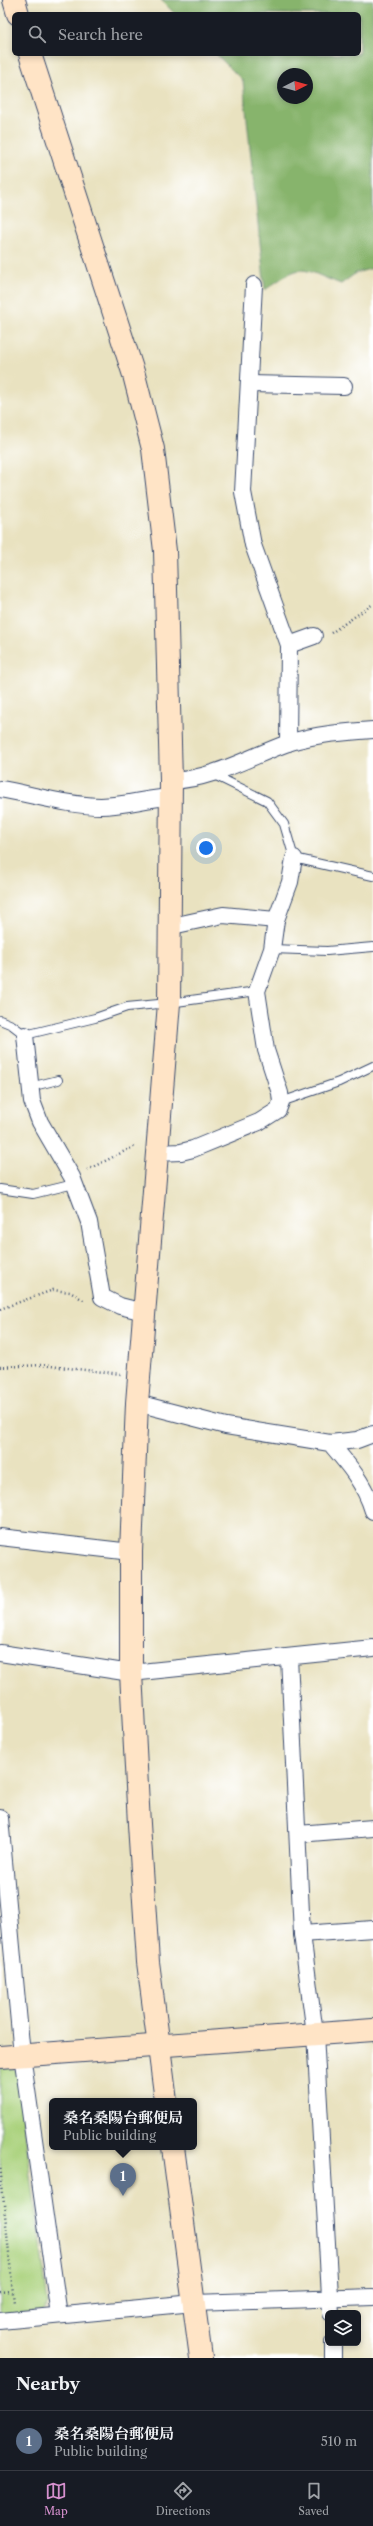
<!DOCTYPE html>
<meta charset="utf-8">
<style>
:root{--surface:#171b24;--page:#242831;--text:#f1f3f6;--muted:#9ea1a6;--line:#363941;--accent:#d690ce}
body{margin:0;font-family:"Libre Caslon Text","Noto Serif JP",serif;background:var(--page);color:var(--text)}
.controls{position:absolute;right:12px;bottom:12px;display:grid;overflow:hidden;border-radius:6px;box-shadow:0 2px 6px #0003}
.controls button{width:36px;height:36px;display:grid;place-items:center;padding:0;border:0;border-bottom:1px solid var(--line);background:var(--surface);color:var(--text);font:20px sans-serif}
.compass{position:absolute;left:277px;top:68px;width:36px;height:36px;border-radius:50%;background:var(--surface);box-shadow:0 2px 6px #0003;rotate:84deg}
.you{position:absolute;left:206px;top:848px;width:14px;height:14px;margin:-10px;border:3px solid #fff;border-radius:50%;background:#1a73e8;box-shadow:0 0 0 6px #1a73e833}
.badge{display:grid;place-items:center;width:26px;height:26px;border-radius:50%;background:var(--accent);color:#fff;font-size:13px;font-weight:700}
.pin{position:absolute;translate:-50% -33px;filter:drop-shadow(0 1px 2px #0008)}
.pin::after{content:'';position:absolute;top:21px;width:14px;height:12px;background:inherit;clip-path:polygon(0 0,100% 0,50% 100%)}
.popup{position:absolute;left:49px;top:2098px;width:148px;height:52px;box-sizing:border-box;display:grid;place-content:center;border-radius:6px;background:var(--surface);filter:drop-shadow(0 1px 3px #0005);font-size:13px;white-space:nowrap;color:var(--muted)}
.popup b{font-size:15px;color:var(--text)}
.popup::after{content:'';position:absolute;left:50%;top:100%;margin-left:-8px;border:8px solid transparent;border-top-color:var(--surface)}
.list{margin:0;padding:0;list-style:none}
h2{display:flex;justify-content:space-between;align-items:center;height:52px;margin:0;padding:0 16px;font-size:17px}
h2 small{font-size:13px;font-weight:400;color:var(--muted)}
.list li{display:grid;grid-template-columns:26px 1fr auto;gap:12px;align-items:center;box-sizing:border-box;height:60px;padding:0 16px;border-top:1px solid var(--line)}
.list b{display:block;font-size:15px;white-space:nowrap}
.list p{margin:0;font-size:13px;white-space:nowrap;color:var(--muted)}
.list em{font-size:13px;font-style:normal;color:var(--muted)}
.icon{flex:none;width:22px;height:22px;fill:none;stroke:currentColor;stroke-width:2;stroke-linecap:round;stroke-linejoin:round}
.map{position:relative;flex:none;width:373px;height:2358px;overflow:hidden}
.search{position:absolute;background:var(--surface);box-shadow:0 2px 6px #0003;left:12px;right:12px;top:12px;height:44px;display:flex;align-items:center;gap:10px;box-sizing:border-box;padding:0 14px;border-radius:6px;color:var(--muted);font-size:15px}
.sheet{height:112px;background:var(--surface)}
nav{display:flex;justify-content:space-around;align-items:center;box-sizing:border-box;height:56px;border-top:1px solid var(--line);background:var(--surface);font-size:11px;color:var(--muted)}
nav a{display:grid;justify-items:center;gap:2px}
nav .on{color:var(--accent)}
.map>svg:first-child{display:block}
.green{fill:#aad27d;stroke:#62806e}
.forest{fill:#87b46c;stroke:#517265;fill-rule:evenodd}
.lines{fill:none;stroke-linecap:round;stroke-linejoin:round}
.lane-casing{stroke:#3a4a6d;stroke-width:10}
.street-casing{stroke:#3a4a6d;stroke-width:18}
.secondary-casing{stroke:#3a4a6d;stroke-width:24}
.path{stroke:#3a4a6d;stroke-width:2.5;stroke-dasharray:1 3;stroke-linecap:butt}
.lane{stroke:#fff;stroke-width:8}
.street{stroke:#fff;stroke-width:16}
.secondary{stroke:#ffe4c6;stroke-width:22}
</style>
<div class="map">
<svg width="373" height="2358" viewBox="0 0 373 2358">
<rect width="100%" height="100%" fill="#fff"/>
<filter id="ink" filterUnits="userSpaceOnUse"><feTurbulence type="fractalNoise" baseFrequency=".025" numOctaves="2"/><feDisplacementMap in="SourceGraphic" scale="8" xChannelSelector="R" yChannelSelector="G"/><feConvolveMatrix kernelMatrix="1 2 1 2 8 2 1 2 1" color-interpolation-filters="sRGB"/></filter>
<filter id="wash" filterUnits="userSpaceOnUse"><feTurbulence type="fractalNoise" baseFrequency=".012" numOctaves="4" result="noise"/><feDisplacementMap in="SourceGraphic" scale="16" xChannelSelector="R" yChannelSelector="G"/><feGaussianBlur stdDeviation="0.9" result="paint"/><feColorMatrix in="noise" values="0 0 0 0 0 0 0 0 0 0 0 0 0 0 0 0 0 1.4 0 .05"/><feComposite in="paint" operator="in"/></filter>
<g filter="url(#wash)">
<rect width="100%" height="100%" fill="#e9e2c0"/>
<path class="green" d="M0,2067H12L17,2071L48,2303L43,2311L0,2315Z"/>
<path class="forest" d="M161,0H373V268L356,273L341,284C298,268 305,261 265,290L243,81L216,54H359V14H175ZM283,74H307V98H283Z"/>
</g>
<g filter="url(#ink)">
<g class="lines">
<defs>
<g id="lane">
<path d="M212,774L267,801L284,824L294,858L373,876"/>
<path d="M272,949L327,951L373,947"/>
<path d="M0,1020L12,1025L25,1035L95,1018L127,1007L169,1003L257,991"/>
<path d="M30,1087L58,1080"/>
<path d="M281,1102L339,1082L373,1066"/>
<path d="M0,1189L33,1194L74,1184"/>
</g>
<g id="street">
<path d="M254,285L243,492L253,545L289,645L288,743"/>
<path d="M249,384L344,386"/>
<path d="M289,645L314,636"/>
<path d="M171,781C213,779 249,757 288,743C316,734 344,732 373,730"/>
<path d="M0,789C31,794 69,806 101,806C125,806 147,798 171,797"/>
<path d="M172,926L223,915L276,920"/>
<path d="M25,1035L32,1101L40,1122L72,1177L89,1222L102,1297L120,1306L144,1312"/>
<path d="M157,1153L181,1152L193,1149L259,1122L278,1110L281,1102L280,1093L266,1050L257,991L272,949L276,920L290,882L294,858"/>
<path d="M137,1403L226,1426L330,1443C348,1464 365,1484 373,1511"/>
<path d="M330,1443L357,1440L373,1434"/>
<path d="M0,1537L131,1552"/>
<path d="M0,1653L131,1673L373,1648"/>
<path d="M289,1657L302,1934L315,2034L331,2313"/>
<path d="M0,1818L22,2055L59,2315"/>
<path d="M298,1834L373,1828"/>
<path d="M302,1934L373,1929"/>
<path d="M0,2321L194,2303L373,2297"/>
<path d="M333,2343V2358"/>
</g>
<g id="secondary">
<path d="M14,0L18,14"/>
<path d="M30,54L134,375L153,449L165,551L171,781L169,1003L137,1403L131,1552V1673L139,1824L148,1962L166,2101"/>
<path d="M0,2057L373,2030"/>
<path d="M173,2147L201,2358"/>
</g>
</defs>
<use href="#lane" class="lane-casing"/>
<use href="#street" class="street-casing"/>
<use href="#secondary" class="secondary-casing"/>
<g class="path">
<path d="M331,633L373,604"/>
<path d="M87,1170L137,1145"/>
<path d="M0,1309L53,1290L70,1292L85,1301"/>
<path d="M0,1367L41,1365L121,1374"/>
<path d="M0,2165L14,2303"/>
<path d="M0,2292L12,2291"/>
</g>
<use href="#lane" class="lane"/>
<use href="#street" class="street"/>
<use href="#secondary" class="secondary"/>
</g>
</g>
</svg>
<div class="controls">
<button><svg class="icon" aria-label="layers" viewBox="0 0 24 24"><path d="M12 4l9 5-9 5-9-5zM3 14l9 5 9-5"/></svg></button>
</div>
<svg class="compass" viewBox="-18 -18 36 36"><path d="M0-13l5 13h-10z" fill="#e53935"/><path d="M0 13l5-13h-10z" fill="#9ea1a6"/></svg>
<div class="you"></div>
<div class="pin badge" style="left:123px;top:2196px;background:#5c6f8a">1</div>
<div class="popup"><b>桑名桑陽台郵便局</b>Public building</div>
<div class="search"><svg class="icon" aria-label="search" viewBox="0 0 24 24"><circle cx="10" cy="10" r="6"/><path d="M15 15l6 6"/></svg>Search here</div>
</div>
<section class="sheet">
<h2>Nearby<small></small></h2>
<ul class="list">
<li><span class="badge" style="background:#5c6f8a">1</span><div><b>桑名桑陽台郵便局</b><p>Public building</p></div><em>510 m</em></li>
</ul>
</section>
<nav>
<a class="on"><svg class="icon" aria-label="map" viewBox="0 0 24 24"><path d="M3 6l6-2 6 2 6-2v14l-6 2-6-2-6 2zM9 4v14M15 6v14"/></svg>Map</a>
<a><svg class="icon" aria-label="directions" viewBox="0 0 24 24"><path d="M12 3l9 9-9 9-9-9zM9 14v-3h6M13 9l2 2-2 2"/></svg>Directions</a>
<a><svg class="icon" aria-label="saved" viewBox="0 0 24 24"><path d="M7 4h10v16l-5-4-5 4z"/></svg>Saved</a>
</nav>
